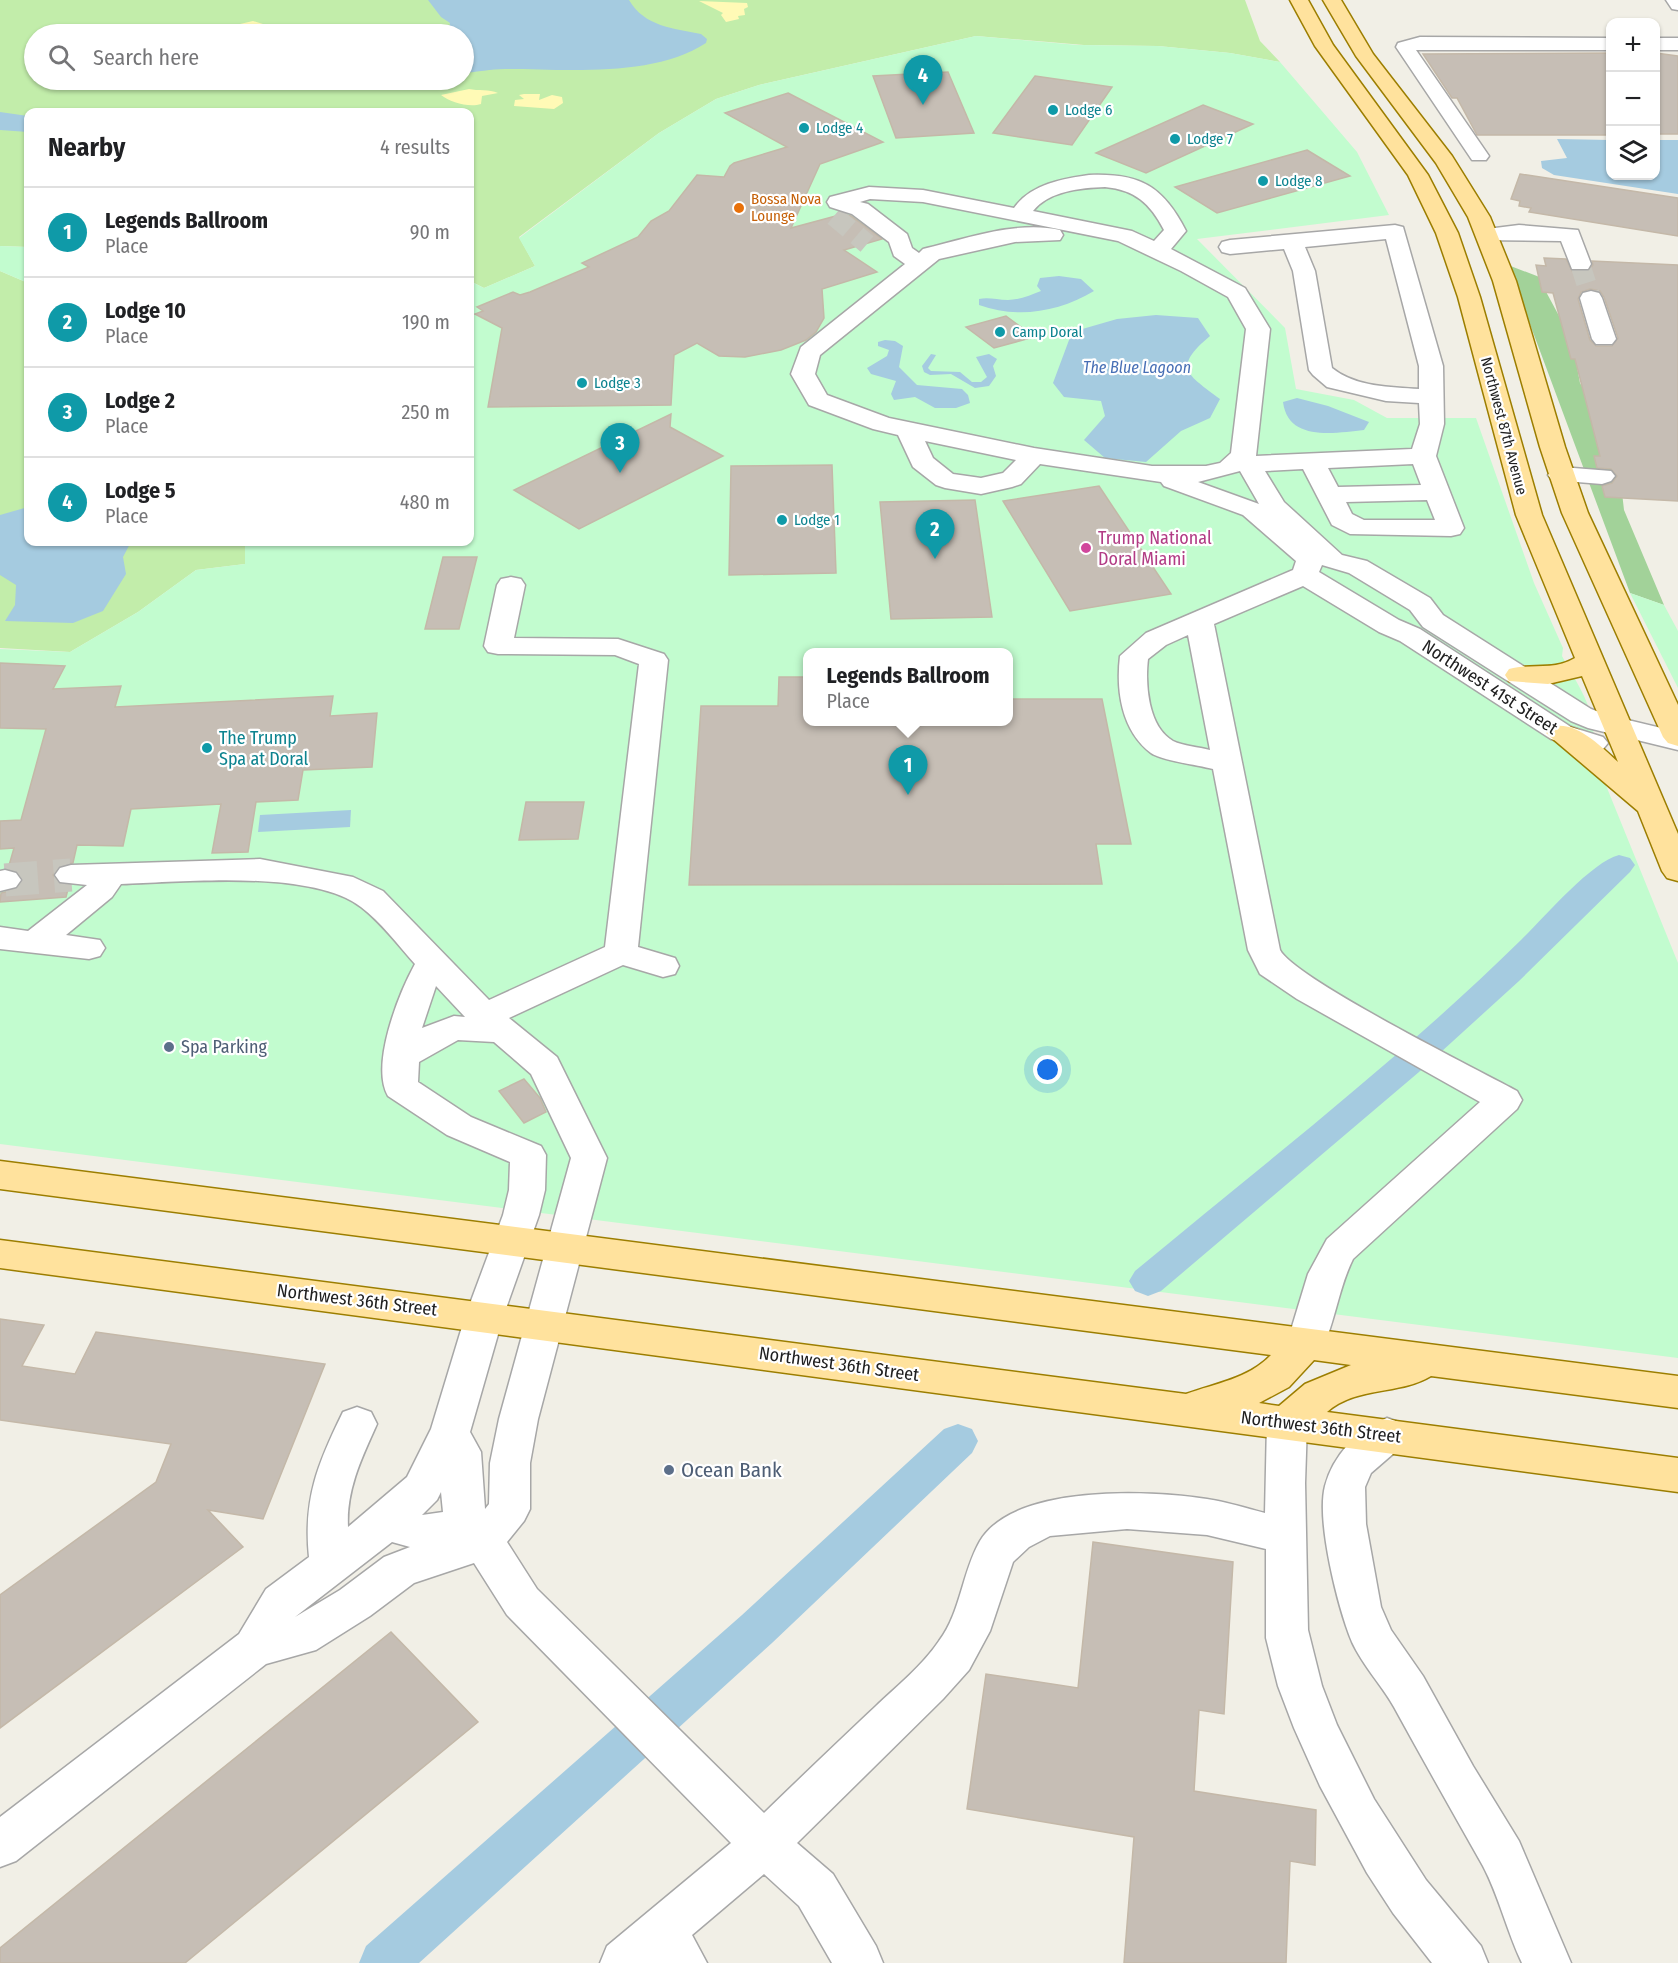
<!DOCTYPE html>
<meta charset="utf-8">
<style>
:root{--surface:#fff;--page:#f2f2f2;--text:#202124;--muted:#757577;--line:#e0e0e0;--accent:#1a73e8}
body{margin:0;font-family:"Fira Sans Condensed",sans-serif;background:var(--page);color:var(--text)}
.controls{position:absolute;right:18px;top:18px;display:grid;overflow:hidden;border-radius:12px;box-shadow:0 2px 4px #0004}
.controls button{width:54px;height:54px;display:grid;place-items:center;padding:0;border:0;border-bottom:2px solid var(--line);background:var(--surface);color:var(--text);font:30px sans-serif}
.you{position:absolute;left:1048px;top:1070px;width:21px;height:21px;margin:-15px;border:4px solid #fff;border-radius:50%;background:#1a73e8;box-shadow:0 0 0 9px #1a73e833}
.badge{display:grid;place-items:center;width:39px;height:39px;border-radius:50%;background:var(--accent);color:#fff;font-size:20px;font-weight:700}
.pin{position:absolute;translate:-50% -50px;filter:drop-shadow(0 2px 3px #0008)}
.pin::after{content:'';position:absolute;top:32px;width:21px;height:18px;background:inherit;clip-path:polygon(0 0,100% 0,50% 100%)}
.popup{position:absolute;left:803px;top:648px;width:210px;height:78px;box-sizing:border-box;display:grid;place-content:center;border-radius:12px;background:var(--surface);filter:drop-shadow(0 2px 4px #0005);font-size:20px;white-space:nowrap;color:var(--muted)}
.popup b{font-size:22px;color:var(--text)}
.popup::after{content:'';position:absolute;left:50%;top:100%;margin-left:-12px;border:12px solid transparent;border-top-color:var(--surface)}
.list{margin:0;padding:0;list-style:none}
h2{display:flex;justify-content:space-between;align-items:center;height:78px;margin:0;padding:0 24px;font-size:26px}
h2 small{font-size:20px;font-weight:400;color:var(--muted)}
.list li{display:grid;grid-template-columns:39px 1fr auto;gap:18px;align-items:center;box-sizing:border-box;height:90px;padding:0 24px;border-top:2px solid var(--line)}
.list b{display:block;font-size:22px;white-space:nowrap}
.list p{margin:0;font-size:20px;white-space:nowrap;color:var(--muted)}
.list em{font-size:20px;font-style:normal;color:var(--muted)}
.icon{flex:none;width:33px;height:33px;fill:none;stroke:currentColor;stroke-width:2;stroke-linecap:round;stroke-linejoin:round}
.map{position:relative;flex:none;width:1678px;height:1963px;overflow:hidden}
.search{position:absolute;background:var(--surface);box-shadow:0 2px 4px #0004;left:24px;top:24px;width:450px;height:66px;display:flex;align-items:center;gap:15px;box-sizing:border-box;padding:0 21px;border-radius:33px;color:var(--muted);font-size:22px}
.panel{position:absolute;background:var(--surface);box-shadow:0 2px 4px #0004;left:24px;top:108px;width:450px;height:438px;border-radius:12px}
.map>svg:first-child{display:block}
.grass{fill:#c2edaa;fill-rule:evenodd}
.forest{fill:#a2d299}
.sand{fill:#fffab6}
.park{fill:#c2fccf;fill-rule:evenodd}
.water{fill:#a5cbe0}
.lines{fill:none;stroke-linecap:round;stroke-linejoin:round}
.canal{fill:#a5cbe0;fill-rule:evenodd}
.building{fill:#c6beb5;stroke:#c4b8a8;stroke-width:1.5;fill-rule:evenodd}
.minor-tunnel-far1{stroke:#c7c6be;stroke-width:20;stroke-dasharray:20 10;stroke-linecap:butt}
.minor-tunnel{stroke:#c7c6be;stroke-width:33;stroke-dasharray:33 16;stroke-linecap:butt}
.minor-casing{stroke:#a7a7a7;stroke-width:3}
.major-casing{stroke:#9c7e00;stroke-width:3}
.minor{fill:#fff;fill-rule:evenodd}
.major{fill:#ffe29d;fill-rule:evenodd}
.culture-dot{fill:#0f9aa8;stroke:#fff;stroke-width:2}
.food-dot{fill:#e8710a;stroke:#fff;stroke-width:2}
.hotel-dot{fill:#d1479c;stroke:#fff;stroke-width:2}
.service-dot{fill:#5c6f8a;stroke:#fff;stroke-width:2}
.labels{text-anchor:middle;stroke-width:4.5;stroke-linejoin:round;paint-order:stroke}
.far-culture-label{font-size:15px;fill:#0d838f;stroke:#fff;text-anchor:start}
.far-food-label{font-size:15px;fill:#c56008;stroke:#fff;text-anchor:start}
.far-street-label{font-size:15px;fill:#202020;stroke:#fff}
.far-water-label{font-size:16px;font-style:italic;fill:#476fb5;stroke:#fff}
.hotel-label{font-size:18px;fill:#b23c85;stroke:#fff;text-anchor:start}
.street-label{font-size:18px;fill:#202020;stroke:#fff}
.culture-label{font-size:18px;fill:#0d838f;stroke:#fff;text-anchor:start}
.service-label{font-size:18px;fill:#4e5e75;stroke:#fff;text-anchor:start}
.near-service-label{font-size:21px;fill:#4e5e75;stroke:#fff;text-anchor:start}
</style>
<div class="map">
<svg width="1678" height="1963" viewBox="0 0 1678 1963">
<rect width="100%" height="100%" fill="#f1efe6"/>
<g class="grass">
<path d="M0,0H1245L1260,41L1280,62L1230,53L1158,46L1084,45L976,36L759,85L716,99L659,133L519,237L535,266L484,288L470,281V112H28V247L0,246ZM34,34H464V80H34Z"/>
<path d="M0,271L28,283V542H245V564L196,570L138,612L70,652L0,648Z"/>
</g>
<path class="forest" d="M1508,265L1542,278L1544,288L1572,340L1580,383L1617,449L1624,510L1664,605L1630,593Z"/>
<g class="sand">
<path d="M699,1L747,3L748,7L744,9L745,15L738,16L739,19L726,22L721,15L723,13Z"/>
<path d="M253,21L263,24L264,26L285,29L281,33L289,34H247L249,33L241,29L240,24Z"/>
<path d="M469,89C478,91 489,89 498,93L482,96L481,104C469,108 450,102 441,95Z"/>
<path d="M524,94H540L539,100L552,95L562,97L563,103L554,109L514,106L515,100L524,99L519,95Z"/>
</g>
<g class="park">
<path d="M976,36L1078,45L1158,46L1230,53L1280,62L1357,152L1389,215L1197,239L1285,328L1296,389L1354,400L1387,418H1476L1534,583L1563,648L1562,656C1571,673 1584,692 1590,711C1599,738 1585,758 1605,783L1678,963V1358L0,1144V649L70,652L138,612L196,570L245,564V542H470V281L484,288L535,266L519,238L659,133L716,99L759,85ZM808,652H1008V722H808Z"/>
<path d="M0,246L28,247V283L0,271Z"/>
<path d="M1630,593L1664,605L1678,631V688Z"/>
</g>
<g class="water">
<path d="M428,0H629C645,27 673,28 701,34L707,39L706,43C653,78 565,69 505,69C491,69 477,72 464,73V34H448L450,23L441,17Z"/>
<path d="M0,112L28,116V132L0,130Z"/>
<path d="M1557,139L1610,140V176H1656V140H1678V194L1554,175L1542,168L1541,161L1567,158Z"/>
<path d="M1059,276L1081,279L1094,291C1059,312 1018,319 979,305V299C989,297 997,300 1008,300C1019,300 1031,295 1041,291L1037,286L1040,278Z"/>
<path d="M1156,315L1198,318L1210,336C1172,368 1187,374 1220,399L1210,418L1181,431L1146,462L1105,458L1084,440L1105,416L1101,401L1064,397L1053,383L1072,332L1117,319Z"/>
<path d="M885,340L895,341L903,346L899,367L917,385L962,389L968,395L970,403L956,408H935L915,397L894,400L891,394L896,381L871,374L867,368L887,356L889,350L878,346V342Z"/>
<path d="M931,354L936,355L928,368L931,371L960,372L972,382H981L987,377L976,357L989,354L997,359L993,366L996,376L989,386L975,388L951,374L930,375L924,372L922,366Z"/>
<path d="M1297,398L1328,406L1369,422L1364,430C1335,433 1288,442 1283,402Z"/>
<path d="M28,507V542H131L123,557L126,574L103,611L73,623L5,621L15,605L16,585L0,575V515Z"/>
<path d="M351,810L350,827L258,832L260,815Z"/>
</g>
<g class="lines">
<g class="canal">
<path d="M1619,855L1630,858L1635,865L1630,872L1519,981L1419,1072L1161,1291L1148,1296L1135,1291L1129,1281L1135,1271C1265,1163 1400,1059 1521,940C1543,919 1591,862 1619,855Z"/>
<path d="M958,1424L972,1429L978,1441L972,1453L772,1643L419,1963H359L366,1946L742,1615L944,1429Z"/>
</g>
</g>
<g class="building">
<path d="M1611,53V135H1477L1457,98H1452L1423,54Z"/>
<path d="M1656,53L1678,56V134H1656Z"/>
<path d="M948,72L974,133L896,138L873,76Z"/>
<path d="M1035,76L1112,87L1072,145L993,133Z"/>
<path d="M788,93L883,142L820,164L791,228L843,214L851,216L882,239L844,250L877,272L822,289L824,318L816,332L806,340L781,350L745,357L719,356L697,343L674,355L671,405L488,407L502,328L475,314L483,311L477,307L513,292L520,295L530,292L589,267L582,263L638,237L651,221L669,211L697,175L724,177L730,166L734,163L787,147L725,113Z"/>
<path d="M1203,105L1253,124L1146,173L1096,153Z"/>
<path d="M1307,150L1350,176L1217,213L1175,187Z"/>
<path d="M1520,174L1678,198V236L1529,212L1531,208L1519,206L1520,201L1511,199Z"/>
<path d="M1544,258L1566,259L1572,271H1588L1593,265L1592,261L1678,265V501L1605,497L1602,486L1612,483L1617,476L1611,469L1597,468L1594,456H1600L1575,359H1571L1553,293L1542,292L1536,265L1546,266ZM1590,289L1600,291L1604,297L1618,338L1612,346H1596L1590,340L1578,299L1581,292Z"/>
<path d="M1006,316L1034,337L994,348L966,327Z"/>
<path d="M671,414L670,427L723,456L579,529L514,490Z"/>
<path d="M832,465L836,573L729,575L731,466Z"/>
<path d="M1099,486L1171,594L1070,611L1003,501Z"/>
<path d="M975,500L992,617L891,619L880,502Z"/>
<path d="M443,557H477L459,629H425Z"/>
<path d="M0,663L65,666L53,689L121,686L115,707L333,696L330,716L377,713L372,767L303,770L298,800L256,802L248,852L212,853L221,804L131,809L123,846L77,845L73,863L58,867L53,875L58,883L69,885L66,897L0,902L1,893L17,889L23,880L18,872L8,869L14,848L0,849V821L21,820L46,729L0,728Z"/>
<path d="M779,677H807V722H1008V699H1102L1131,844H1096L1102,884L689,885L701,706H778Z"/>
<path d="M526,802H584L578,839L519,840Z"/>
<path d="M524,1079L540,1098L546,1112L524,1123L499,1091Z"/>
<path d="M0,1319L44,1325L22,1366L75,1374L96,1332L325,1364L263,1519L208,1510L243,1547L0,1728V1595L156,1482L171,1444L0,1420Z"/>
<path d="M1093,1542L1233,1562L1224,1714L1199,1710L1194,1791L1316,1810L1315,1865L1290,1861L1286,1963H1124L1134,1837L967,1809L986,1674L1078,1688Z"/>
<path d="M391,1632L478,1722L185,1963H0V1948Z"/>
</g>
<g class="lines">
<g class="minor-tunnel-far1">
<path d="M834,216L867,244"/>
<path d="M1580,264L1591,298"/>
</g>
<path class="minor-tunnel" d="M5,880L71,875"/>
<defs>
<g id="minor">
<path d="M1666,0H1678V10L1672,9Z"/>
<path d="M1420,37L1610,38V50H1416L1489,156L1486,160H1472L1396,47L1398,43Z"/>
<rect x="1656" y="38" width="22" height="12"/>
<path d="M1089,175C1140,173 1163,186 1186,231L1171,249L1245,288L1248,293L1270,329L1256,456L1412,449L1420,424L1419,403L1386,401L1327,387L1313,375L1309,370L1293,271L1284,249L1230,254L1222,252L1219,247L1222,242L1230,240L1395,225L1403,227L1443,366L1444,424L1436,456L1464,528L1460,534L1451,536L1350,534L1332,525L1303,469L1265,471L1284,502L1342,555L1367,561L1430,598L1443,615L1591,709L1607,715L1678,732V750L1588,728L1571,721L1423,627L1410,610L1349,573L1322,565L1319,572L1399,620L1420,629L1571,727L1603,737L1608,743L1603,749L1593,752L1551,739L1400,641L1379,632L1303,586L1214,624L1280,950C1294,978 1478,1070 1517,1091L1522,1100L1517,1109L1353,1259C1338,1289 1335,1324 1320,1354L1306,1359L1292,1354L1287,1343L1308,1274L1327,1239L1480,1102L1297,999L1260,974L1248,950L1213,769C1199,765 1162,761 1151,753C1121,730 1116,690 1120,656L1146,633L1293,570L1296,561L1243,515L1164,486L1161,482L1040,464L1021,484L1012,487L981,494L945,488L936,485L913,467L898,435L873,429L809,405L791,374L801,347L905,264L894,256L889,242L852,214L830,207L827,202L830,197L869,187L923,190L1014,208C1031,184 1062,179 1089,175ZM1105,187C1135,190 1150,203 1164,230L1154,241L1132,231L1033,211C1049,191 1080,188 1105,187ZM870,199L923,202L1118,241L1181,271L1228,297L1246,329L1231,453L1220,463L1206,466H1152L1034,448L889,418L827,395L815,374L820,355L939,259L1015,242L1060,240L1063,235L1060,230C1017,220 965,239 923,249L919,253L912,248L907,234L868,204L860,202ZM1386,239L1419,366V389C1391,387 1355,387 1332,368L1315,271L1305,247ZM925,441L1016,460L1003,473L981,478L953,474L933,458ZM1413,464L1421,485L1338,487L1328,468ZM1240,471L1259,504L1198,482ZM1427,500L1435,520H1364L1352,514L1346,502ZM1188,635L1210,750C1199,747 1183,746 1173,741C1148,727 1145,684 1148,659L1166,645Z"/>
<path d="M1519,225L1578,230L1591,264L1588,269H1572L1561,241L1479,240L1476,235L1479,230Z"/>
<path d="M1591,291L1599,293L1602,298L1616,339L1612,344H1596L1592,339L1580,298L1583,293Z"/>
<path d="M1561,467L1611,471L1615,476L1611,481L1602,484L1552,480L1548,475L1552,470Z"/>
<path d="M511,577L521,579L525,585L514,638L618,639L664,654L668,660L638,947L675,958L679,966L675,974L663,977L623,965L509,1018L557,1057L607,1158L538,1419L530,1463V1509L524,1521L507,1542L537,1589L764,1813C801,1777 838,1742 876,1706C897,1686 922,1666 939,1641C961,1612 962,1572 980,1541C1014,1484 1150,1490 1207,1499C1227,1502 1246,1508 1265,1513L1267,1423L1273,1411L1287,1406L1301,1411L1307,1423L1305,1483L1308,1630L1322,1686L1337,1725L1374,1799L1426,1880L1481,1946L1488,1963H1432L1393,1913L1367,1873L1320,1786L1294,1728L1278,1686L1266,1638V1549L1207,1535L1127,1529L1050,1536L1029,1547L1013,1562L990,1631L969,1670L943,1699L797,1843L833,1874L876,1946L883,1963H832L799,1906L764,1874L692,1935L707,1963H600L607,1946L731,1843L507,1615L474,1563L414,1583L370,1616L316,1650L266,1664L16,1861L0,1867V1817L239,1634L266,1589L309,1557C303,1499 318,1463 343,1412L357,1407L371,1412L377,1424C362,1457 346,1490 348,1527L407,1477L431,1429L465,1317L503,1215L509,1190L510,1162L447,1135L388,1096C370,1065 399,993 415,964C398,945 381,922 361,907C311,869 183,882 121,884L112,897L66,935L100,940L105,948L100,956L89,959L0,949V927L28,931L87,885L60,882L55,875L60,868L71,865L260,859L353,877L383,891L489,1000L605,947L639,664L615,655L498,654L488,652L484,646L497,585L501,579ZM436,986L465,1017L454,1016L422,1028ZM458,1040L494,1042L531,1074L571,1158L499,1419L490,1463L489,1504L485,1509L481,1452L470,1432L503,1317L539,1215L545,1190L546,1155L541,1146L471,1117L418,1082L419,1062ZM441,1492L443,1512L422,1515L437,1500ZM392,1542L410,1547L384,1557L340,1590L295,1617Z"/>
<path d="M5,870L16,873L21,880L16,887L0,891V871Z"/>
<path d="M1387,1418L1401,1423L1407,1435L1401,1447L1371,1473L1365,1487L1366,1524L1381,1607L1391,1630L1423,1676L1473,1766L1519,1841L1571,1963H1522C1507,1932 1499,1896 1483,1866C1453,1813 1423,1760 1394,1707C1381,1684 1363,1666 1352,1642C1338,1608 1316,1521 1325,1486C1333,1456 1357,1429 1387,1418Z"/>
</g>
<g id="major">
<path d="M1290,0H1308L1333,45L1428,175L1458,233L1480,297L1542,515L1678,834V881L1667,878L1662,871L1638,811L1546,733L1551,727C1576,720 1600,746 1618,762L1582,676L1548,684L1509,681L1505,675L1509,669C1532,663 1553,671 1575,658L1516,515L1458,297L1436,233L1408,175L1315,46Z"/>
<path d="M1323,0H1341L1373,54L1452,156L1490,217L1516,281L1565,447L1588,513L1678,705V746L1668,743L1663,737L1562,513L1540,447L1493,281L1468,217L1436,163L1356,56Z"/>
<path d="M0,1161L1678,1376V1408L1431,1376C1400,1395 1356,1386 1327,1412L1678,1458V1492L0,1268V1240L1186,1394C1216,1383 1248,1379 1271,1355L0,1189ZM1314,1360L1351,1365L1305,1384L1279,1406L1259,1403L1289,1387Z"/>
</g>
</defs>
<use href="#minor" class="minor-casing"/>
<use href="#major" class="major-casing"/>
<use href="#minor" class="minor"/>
<use href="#major" class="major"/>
</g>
<g class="culture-dot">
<circle cx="1053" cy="110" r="6"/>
<circle cx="804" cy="128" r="6"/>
<circle cx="1175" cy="139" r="6"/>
<circle cx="1263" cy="181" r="6"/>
<circle cx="1000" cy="332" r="6"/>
<circle cx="582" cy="383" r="6"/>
<circle cx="782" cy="520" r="6"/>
<circle cx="207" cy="748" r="6"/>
</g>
<circle class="food-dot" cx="739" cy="208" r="6"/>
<circle class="hotel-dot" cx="1086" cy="548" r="6"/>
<g class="service-dot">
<circle cx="169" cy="1047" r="6"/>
<circle cx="669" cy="1470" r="6"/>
</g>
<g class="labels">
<g class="far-culture-label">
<text x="1065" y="115">Lodge 6</text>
<text x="816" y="133">Lodge 4</text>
<text x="1187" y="144">Lodge 7</text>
<text x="1275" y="186">Lodge 8</text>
<text x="1012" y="337">Camp Doral</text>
<text x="594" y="388">Lodge 3</text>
<text x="794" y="525">Lodge 1</text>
</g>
<g class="far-food-label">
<text x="751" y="204">Bossa Nova<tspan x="751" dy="17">Lounge</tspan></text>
</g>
<g class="far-street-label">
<text transform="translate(1504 426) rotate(75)" y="5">Northwest 87th Avenue</text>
</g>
<g class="far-water-label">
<text x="1137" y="373">The Blue Lagoon</text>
</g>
<g class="hotel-label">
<text x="1098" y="544">Trump National<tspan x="1098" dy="21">Doral Miami</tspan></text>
</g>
<g class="street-label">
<text transform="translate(1490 687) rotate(33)" y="6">Northwest 41st Street</text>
<text transform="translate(357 1300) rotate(7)" y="6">Northwest 36th Street</text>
<text transform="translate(839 1364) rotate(8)" y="6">Northwest 36th Street</text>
<text transform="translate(1321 1427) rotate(7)" y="6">Northwest 36th Street</text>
</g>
<g class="culture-label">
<text x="219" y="744">The Trump<tspan x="219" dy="21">Spa at Doral</tspan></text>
</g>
<g class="service-label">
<text x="181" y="1053">Spa Parking</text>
</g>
<g class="near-service-label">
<text x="681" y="1477">Ocean Bank</text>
</g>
</g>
</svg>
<div class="controls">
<button>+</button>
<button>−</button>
<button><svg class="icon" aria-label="layers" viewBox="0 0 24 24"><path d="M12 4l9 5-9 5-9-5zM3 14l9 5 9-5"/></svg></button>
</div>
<div class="you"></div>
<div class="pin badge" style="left:908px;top:795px;background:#0f9aa8">1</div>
<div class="popup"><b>Legends Ballroom</b>Place</div>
<div class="pin badge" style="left:935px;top:559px;background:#0f9aa8">2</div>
<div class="pin badge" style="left:620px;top:473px;background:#0f9aa8">3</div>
<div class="pin badge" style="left:923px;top:105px;background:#0f9aa8">4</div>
<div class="search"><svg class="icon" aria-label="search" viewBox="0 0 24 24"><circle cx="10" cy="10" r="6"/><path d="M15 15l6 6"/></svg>Search here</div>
<section class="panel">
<h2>Nearby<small>4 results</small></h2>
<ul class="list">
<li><span class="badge" style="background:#0f9aa8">1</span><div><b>Legends Ballroom</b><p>Place</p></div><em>90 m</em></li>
<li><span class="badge" style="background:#0f9aa8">2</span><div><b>Lodge 10</b><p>Place</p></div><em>190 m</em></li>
<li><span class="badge" style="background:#0f9aa8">3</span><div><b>Lodge 2</b><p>Place</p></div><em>250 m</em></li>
<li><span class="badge" style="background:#0f9aa8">4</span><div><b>Lodge 5</b><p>Place</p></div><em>480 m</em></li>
</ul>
</section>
</div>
